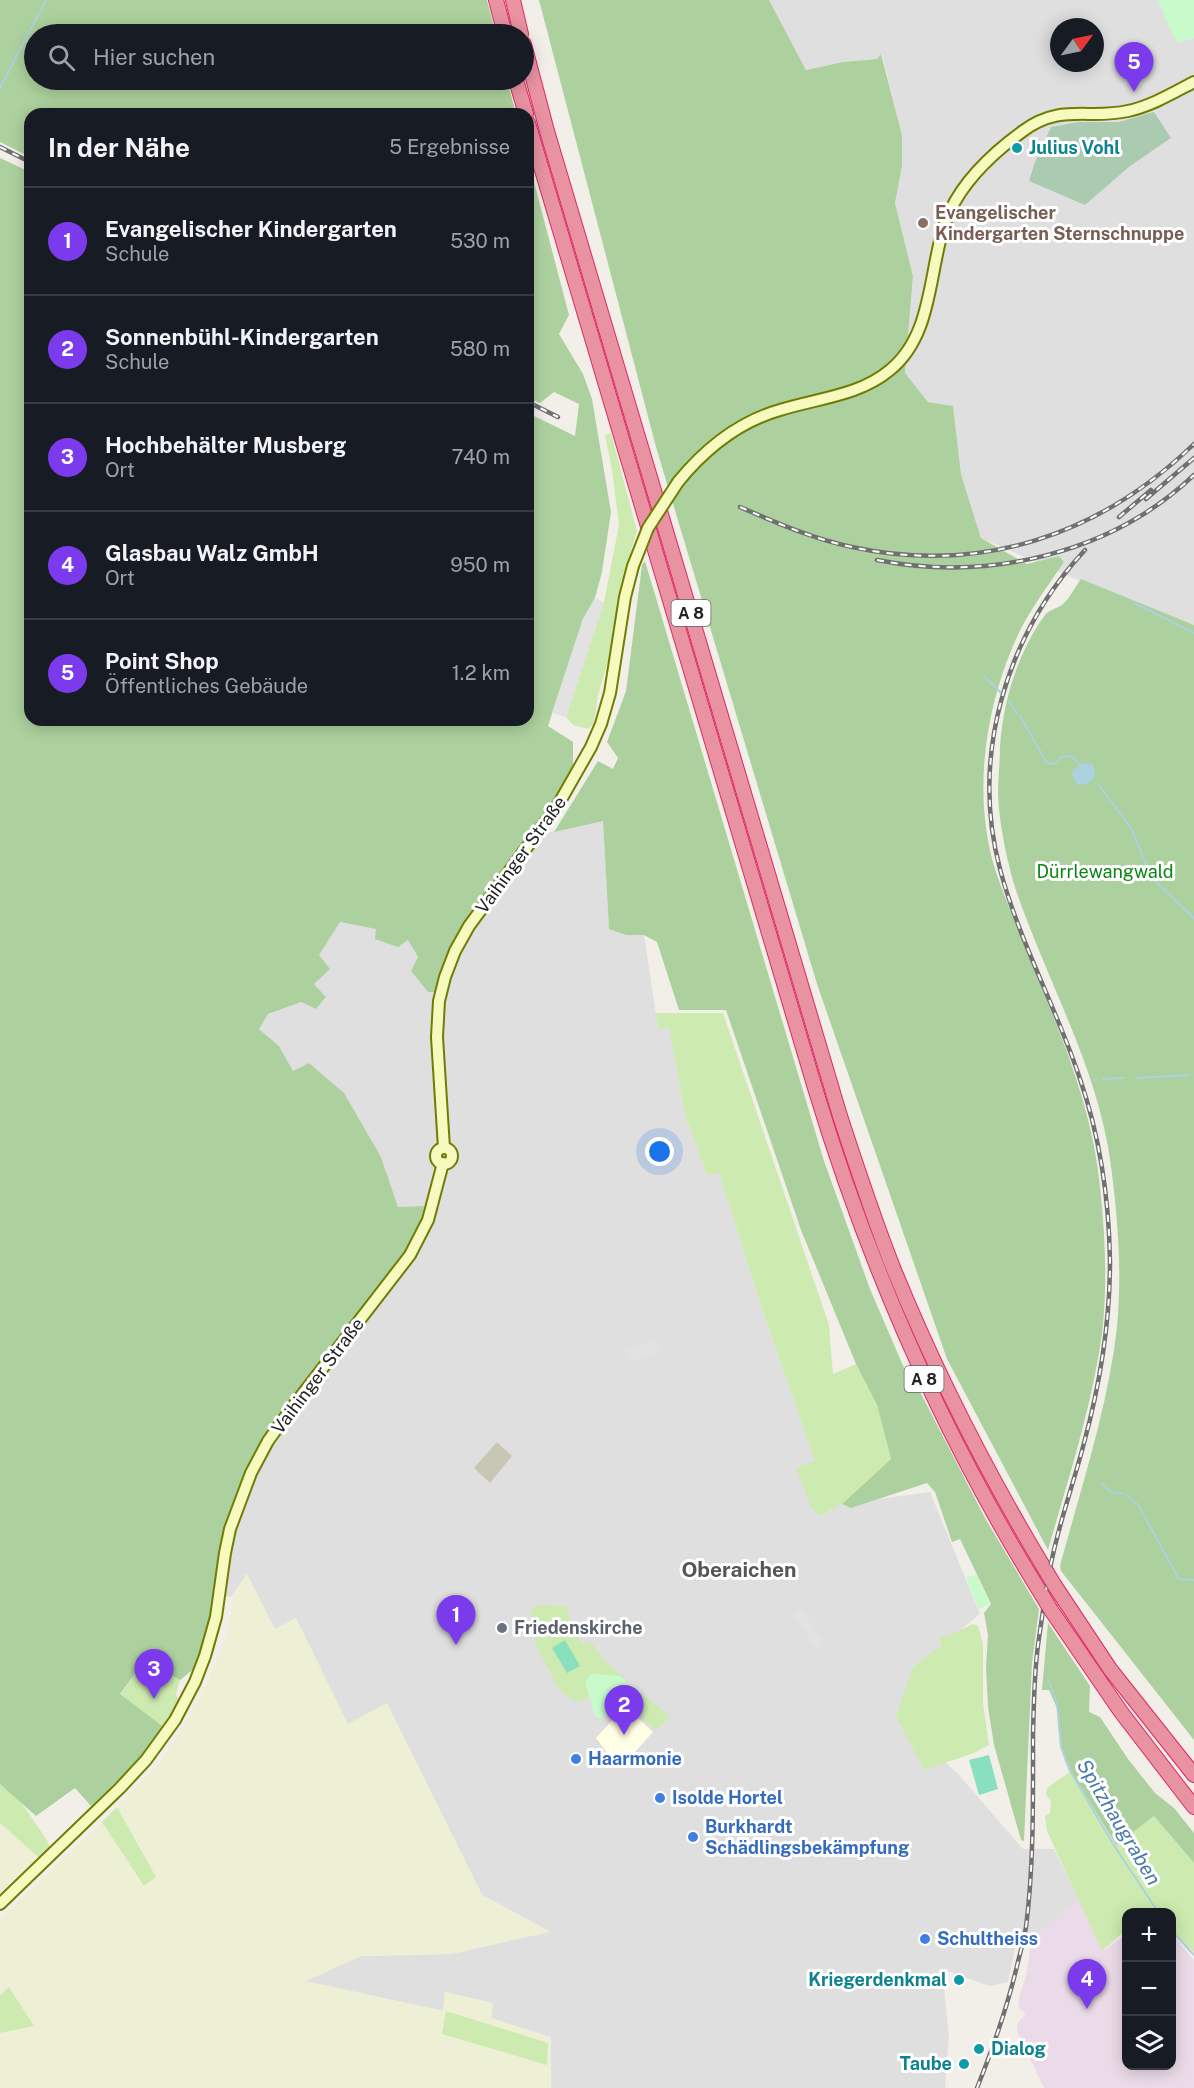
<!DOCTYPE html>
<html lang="de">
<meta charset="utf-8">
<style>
:root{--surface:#171b24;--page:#20242c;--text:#f1f3f6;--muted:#9ea1a6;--line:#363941;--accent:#7c3aed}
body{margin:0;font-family:"Public Sans",sans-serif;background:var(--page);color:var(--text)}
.controls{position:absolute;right:18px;bottom:18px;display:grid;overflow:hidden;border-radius:12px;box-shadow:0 3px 15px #0003}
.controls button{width:54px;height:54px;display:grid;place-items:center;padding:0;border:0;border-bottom:2px solid var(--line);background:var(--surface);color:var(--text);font:30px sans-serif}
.compass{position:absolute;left:1050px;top:18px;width:54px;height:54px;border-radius:50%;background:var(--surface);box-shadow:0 3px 15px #0003;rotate:57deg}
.you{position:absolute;left:660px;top:1152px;width:21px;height:21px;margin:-15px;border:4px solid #fff;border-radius:50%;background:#1a73e8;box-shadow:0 0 0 9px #1a73e833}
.badge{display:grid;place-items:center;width:39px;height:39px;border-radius:50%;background:var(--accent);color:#fff;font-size:20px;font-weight:700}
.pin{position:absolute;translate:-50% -50px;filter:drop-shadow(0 2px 3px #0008)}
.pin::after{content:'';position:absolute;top:32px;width:21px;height:18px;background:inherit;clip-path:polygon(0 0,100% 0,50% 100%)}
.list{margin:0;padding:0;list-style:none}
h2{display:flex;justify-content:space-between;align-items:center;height:78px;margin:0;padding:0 24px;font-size:26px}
h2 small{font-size:20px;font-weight:400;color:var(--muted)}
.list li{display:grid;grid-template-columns:39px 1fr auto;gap:18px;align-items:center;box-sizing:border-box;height:108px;padding:0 24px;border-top:2px solid var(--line)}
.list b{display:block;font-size:22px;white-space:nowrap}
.list p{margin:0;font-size:20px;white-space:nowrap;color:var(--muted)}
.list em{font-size:20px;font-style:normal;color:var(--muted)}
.icon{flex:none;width:33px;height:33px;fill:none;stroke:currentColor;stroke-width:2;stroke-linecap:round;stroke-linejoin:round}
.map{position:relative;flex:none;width:1194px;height:2088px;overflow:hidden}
.search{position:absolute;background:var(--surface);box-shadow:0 3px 15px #0003;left:24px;top:24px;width:510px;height:66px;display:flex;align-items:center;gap:15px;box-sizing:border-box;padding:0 21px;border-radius:33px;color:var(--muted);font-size:22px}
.panel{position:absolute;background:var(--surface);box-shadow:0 3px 15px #0003;left:24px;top:108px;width:510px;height:618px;border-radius:18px}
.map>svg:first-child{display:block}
.residential{fill:#e0dfdf;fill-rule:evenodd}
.industrial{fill:#ebdbe8}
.education{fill:#ffffe5}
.construction{fill:#c7c7b4}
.farmland{fill:#eef0d5;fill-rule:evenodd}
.grass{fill:#cdebb0}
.forest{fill:#add19e}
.cemetery{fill:#aacbaf}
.park{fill:#c8facc}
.pitch{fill:#88e0be}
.parking{fill:#e2e2e2}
.water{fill:#aad3df}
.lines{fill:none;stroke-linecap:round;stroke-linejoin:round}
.stream{stroke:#aad3df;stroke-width:2}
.secondary-casing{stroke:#707d05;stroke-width:14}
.highway-casing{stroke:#dc2a67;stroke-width:16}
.secondary{stroke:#f7fabf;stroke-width:10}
.highway{stroke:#e892a2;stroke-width:14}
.rail-casing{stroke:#707070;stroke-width:4.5}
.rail{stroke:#fff;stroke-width:2;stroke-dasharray:7;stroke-linecap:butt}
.secondary-bridge-casing{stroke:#707d05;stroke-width:14;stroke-linecap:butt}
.highway-bridge-casing{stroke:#dc2a67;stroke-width:16;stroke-linecap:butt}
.secondary-bridge{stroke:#f7fabf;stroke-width:10}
.highway-bridge{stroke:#e892a2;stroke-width:14}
.culture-dot{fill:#0f9aa8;stroke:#fff;stroke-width:2}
.education-dot{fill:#8d6e63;stroke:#fff;stroke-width:2}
.worship-dot{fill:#6b7280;stroke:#fff;stroke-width:2}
.shop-dot{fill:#3f7fe0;stroke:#fff;stroke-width:2}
.labels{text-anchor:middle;stroke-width:6;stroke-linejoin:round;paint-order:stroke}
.shield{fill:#fff;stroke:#646464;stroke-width:1.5}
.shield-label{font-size:16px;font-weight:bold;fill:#222}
.culture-label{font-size:18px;font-weight:bold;fill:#0d838f;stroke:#fff;text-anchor:start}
.education-label{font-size:18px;font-weight:bold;fill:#785e54;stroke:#fff;text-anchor:start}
.street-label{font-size:18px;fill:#222;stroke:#fff}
.park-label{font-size:18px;fill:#0c8416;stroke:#fff}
.worship-label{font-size:18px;font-weight:bold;fill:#5b616d;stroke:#fff;text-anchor:start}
.shop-label{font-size:18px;font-weight:bold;fill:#366cbe;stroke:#fff;text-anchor:start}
.water-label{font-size:20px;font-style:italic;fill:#4a7aab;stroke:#fff}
.quarter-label{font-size:21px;font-weight:bold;fill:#555;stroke:#fff}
</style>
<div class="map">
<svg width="1194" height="2088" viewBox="0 0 1194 2088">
<rect width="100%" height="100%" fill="#f2efe9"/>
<g class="residential">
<path d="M769,0H1194V625L1073,578L981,538L961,473L953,406L928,402L905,373L913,276L895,203L902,166V135L882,54L877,59L843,62L806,70ZM1059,27H1095V63H1059Z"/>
<path d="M603,820L609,928L626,935H644L658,1027L669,1028L685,1115L707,1175L719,1172L763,1312L815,1461L820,1516L842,1504L930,1492L980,1614L913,1669L897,1717L959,1775L1023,1849H1054L1079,1900L1032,1938L1016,1945L1008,1982L990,1986L942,1969L949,2036L945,2088H551V2054L491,2018L493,2003L445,1992L443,2011L305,1981L361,1956L451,1954L549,1931L482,1895L387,1704L348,1725L296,1619L275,1630L246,1575L231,1597L225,1596L223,1570L244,1480L424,1206L398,1207L381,1157L293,1071L279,1046L259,1029L267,1014L301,1002L316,1009L326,997L314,984L318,955L340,922L377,929L408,940L418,957L446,962L529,837Z"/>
</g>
<path class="industrial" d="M1079,1900L1103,1951L1126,1934V2066H1172V1934L1194,1960V2088H1044L1017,2031L1018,2022L1026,2014L1018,2007L1020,1994L1026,1976L1032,1938Z"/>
<path class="education" d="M625,1706L653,1732L626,1762L617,1766L596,1738Z"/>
<path class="construction" d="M497,1442L512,1456L490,1483L474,1468Z"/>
<g class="farmland">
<path d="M247,1574L275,1629L296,1618L348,1724L387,1703L482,1895L550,1932L451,1954L361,1956L306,1981L443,2011L445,1992L493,2003L491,2018L551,2037V2088H0V2033L34,2026L9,1987L0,1995V1919L102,1822L144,1885L156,1877L117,1807L162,1760L182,1729L203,1691L219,1656L227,1635L233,1600L232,1596ZM446,2012L547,2043V2064L442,2034Z"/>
<path d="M0,1823L43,1861L0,1899Z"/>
</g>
<g class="grass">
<path d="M611,433L637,531L627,563L611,651L598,695L594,723L588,729L573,725L566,717L604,602L619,525L612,470L605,435Z"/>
<path d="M656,1013H723L829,1325L833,1374L856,1364L877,1405L891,1459L842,1504L820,1516L811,1507L796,1468L815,1461L763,1312L719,1173L707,1175L685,1115L669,1028H658Z"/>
<path d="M537,1605L567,1606L570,1619L583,1645L590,1641L603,1659L628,1682L610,1687V1678L600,1673L590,1676L585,1683L589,1696L584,1700L578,1702L562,1693L539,1652L531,1626V1611Z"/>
<path d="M973,1624L978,1626L983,1644V1703L989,1745L974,1753L924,1770L896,1716L913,1667L942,1645L939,1636H947Z"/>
<path d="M145,1660L180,1680L176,1694L181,1705L165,1728L120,1695Z"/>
<path d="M632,1685L670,1717L656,1731L624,1701L628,1686Z"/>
<path d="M1071,1771L1115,1845L1154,1816L1194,1863V1952C1179,1938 1172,1934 1172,1912H1161L1158,1908L1149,1912H1126V1930L1102,1951L1047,1831L1045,1816L1050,1813L1051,1801L1046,1795L1047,1788Z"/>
<path d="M0,1784L18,1798L47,1840L50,1848L43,1861L0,1823Z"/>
<path d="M117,1807L156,1877L144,1886L102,1822Z"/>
<path d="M9,1987L34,2026L0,2033V1995Z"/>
<path d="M446,2011L548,2043L547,2065L442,2034Z"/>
</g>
<g class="forest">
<path d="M0,0H487L496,34H34V80H507L516,114H30V157L0,142Z"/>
<path d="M539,0H769L806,70L843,62L877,59L881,54L902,135V166L895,203L913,276L905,373L928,402L953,406L961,474L981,538L1027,564L1059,556L1064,562C1046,589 1025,616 1013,646C984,714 973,798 995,869C1002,891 1011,911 1019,932C1051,1012 1089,1092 1099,1178C1105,1229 1108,1283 1102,1334C1092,1406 1068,1480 1048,1550L947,1359L817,984L656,447Z"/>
<path d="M0,158L30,172V720H528V413L575,436L579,404L554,392L540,403L528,398V159L569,315L559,334L583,374L592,399L611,512L602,572L595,598L583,619L548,726L573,742V771L446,962L436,992H428L411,971L418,957L408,940L398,947L375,939L376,929L340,922L319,955L330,969L314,984L326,997L316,1009L301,1002L268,1014L259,1029L279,1046L293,1071L309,1063L344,1093L381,1157L398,1207L424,1206L420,1227L410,1249L244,1480L208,1633L196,1667L180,1680L145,1660L120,1694L165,1728L139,1760L91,1806L75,1788L36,1816L0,1784Z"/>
<path d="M645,561L824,1161L870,1289L911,1384L917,1386L985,1518L1039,1609L1032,1663L1024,1841L1021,1840L994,1745L988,1707L986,1668L988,1635L984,1613L991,1604L960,1539L952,1542L935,1492L927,1483L851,1508L842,1504L891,1459L877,1405L856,1364L801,1230L726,1010H679L657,942L644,935H626L609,929L603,821L554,832L598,761L613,769L618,758L607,742L626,691L642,565Z"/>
<path d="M1081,579L1194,625V1740L1061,1571L1060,1566C1081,1488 1108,1407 1117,1327C1122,1273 1118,1220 1111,1166C1099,1071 1049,985 1018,896C1008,867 999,824 998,794C998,778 1000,762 1000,747C1003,701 1018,652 1045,615C1050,609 1057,609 1063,604C1070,598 1075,587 1081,579Z"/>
<path d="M1048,1623L1090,1686L1089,1712L1100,1717L1128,1759L1155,1793L1174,1808L1194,1833V1863L1154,1816L1116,1845L1071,1771L1062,1748L1057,1708L1049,1690H1042Z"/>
</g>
<path class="cemetery" d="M1154,112L1171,138L1130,166L1085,205L1029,181L1035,162L1051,127L1079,122H1119Z"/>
<g class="park">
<path d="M1158,0H1194V38L1178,43L1171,32Z"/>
<path d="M976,1574L990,1604L979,1609L966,1578Z"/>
<path d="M591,1674L620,1676L640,1693L601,1719L595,1716L585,1682Z"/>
</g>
<g class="pitch">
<path d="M565,1640L580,1666L567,1673L552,1648Z"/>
<path d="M989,1755L998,1789L979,1795L969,1760Z"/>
</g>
<g class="parking">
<path d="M595,598L604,602L566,717L552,713L583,619Z"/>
<path d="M654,1341L659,1352L630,1362L625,1350Z"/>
<path d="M802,1610L824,1643L817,1649L794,1615Z"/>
</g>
<path class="water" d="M1084,763L1092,764C1099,775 1092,785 1078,785L1072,776L1073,770Z"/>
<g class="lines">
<g class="stream">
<path d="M0,88L46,0"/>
<path d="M1134,603L1194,633"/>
<path d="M985,677L1002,694"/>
<path d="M1009,702L1017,713"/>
<path d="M1020,716L1047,763L1054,764L1061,757L1071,756L1081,766"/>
<path d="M1098,784L1131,828L1147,867L1157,883L1194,918"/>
<path d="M1136,1078L1189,1075"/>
<path d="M1103,1079L1123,1078"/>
<path d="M1094,1080H1096"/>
<path d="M1102,1484C1108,1492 1113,1493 1123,1494"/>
<path d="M1127,1495L1138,1505L1179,1579L1194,1580"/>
<path d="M1048,1679L1057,1703L1061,1747L1069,1769L1115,1847L1156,1909"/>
<path d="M1172,1931L1194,1955"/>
</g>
<defs>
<g id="secondary">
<path d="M678,482C705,449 738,422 780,410C818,398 859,396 890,370C937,332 927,261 950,211C965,179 994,152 1023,131C1061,103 1088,120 1128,111C1151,106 1173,93 1194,82"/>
<path d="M444,1148L437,1037L439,1001L445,977L455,951L469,926L558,805L591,747L601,724L610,693L625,597L633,566"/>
<circle cx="444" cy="1156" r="8"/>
<path d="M0,1904L120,1788L146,1760L175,1720L195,1682L205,1656L216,1617L225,1553L230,1529L251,1473L268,1441L291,1409L410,1255L428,1220L443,1163"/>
</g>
<g id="highway">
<path d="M496,0L505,34"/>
<path d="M513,0L521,34"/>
<path d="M524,44L547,131L840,1116C857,1168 874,1220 894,1270C937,1375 988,1475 1046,1571"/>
<path d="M516,80L526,114"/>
<path d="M528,123L815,1088C869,1267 943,1436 1042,1595"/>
<path d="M1055,1586L1110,1669L1194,1775"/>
<path d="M1051,1610L1121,1712L1194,1807"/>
</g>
</defs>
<use href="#secondary" class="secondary-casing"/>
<use href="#highway" class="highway-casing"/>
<use href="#secondary" class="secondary"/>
<use href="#highway" class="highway"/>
<defs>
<g id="rail">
<path d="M0,147L30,162"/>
<path d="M528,402L558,417"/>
<path d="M1146,499L1194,458"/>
<path d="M740,507C777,523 813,539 852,547C981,575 1100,535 1194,444"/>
<path d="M1119,517L1151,490"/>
<path d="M877,560C988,582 1111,554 1194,475"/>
<path d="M977,2088C993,2048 1007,2008 1017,1966C1020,1953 1024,1940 1026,1927C1034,1864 1033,1798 1033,1734C1034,1702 1034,1670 1039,1638C1043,1612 1046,1585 1052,1559C1060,1520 1074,1482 1084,1443C1100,1384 1110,1322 1110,1261C1109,1199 1100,1137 1080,1079C1057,1009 1019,941 1000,869C970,756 1006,635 1085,550"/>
</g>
</defs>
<use href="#rail" class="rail-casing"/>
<use href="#rail" class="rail"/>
<defs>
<path id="secondary-bridge" d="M633,566L648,528L678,482"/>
<g id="highway-bridge">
<path d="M1046,1571L1055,1586"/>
<path d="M1042,1595L1051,1610"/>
</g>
</defs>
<use href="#secondary-bridge" class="secondary-bridge-casing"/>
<use href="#highway-bridge" class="highway-bridge-casing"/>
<use href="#secondary-bridge" class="secondary-bridge"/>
<use href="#highway-bridge" class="highway-bridge"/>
</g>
<g class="culture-dot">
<circle cx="1017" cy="148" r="6"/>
<circle cx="959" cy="1980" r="6"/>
<circle cx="979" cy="2049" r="6"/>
<circle cx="964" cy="2064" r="6"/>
</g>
<circle class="education-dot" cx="923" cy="223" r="6"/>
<circle class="worship-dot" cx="502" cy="1628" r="6"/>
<g class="shop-dot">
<circle cx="576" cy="1759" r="6"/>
<circle cx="660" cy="1798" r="6"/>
<circle cx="693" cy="1837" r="6"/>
<circle cx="925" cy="1939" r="6"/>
</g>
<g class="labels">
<g class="shield">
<rect x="671.5" y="600" width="39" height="26" rx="4.5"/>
<rect x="904.5" y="1366" width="39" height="26" rx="4.5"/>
</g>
<g class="shield-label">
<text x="691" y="619">A 8</text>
<text x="924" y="1385">A 8</text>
</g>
<g class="culture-label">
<text x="1029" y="154">Julius Vohl</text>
<text x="947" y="1986" text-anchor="end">Kriegerdenkmal</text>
<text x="991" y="2055">Dialog</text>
<text x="952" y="2070" text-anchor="end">Taube</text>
</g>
<g class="education-label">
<text x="935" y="219">Evangelischer<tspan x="935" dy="21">Kindergarten Sternschnuppe</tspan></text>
</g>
<g class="street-label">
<text transform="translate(521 855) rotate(-54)" y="6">Vaihinger Straße</text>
<text transform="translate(318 1376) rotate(-53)" y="6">Vaihinger Straße</text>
</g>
<g class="park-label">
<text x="1105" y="878">Dürrlewangwald</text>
</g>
<g class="worship-label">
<text x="514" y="1634">Friedenskirche</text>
</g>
<g class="shop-label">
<text x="588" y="1765">Haarmonie</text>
<text x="672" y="1804">Isolde Hortel</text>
<text x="705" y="1833">Burkhardt<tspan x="705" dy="21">Schädlingsbekämpfung</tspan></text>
<text x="937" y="1945">Schultheiss</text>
</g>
<g class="water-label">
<text transform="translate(1119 1822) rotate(59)" y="7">Spitzhaugraben</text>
</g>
<g class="quarter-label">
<text x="739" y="1577">Oberaichen</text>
</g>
</g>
</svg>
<div class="controls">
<button>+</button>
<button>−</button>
<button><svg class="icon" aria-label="layers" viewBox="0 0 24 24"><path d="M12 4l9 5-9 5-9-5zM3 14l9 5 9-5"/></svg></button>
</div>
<svg class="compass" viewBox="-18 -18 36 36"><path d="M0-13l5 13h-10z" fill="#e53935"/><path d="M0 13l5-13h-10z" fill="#9ea1a6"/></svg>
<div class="you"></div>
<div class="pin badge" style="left:456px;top:1645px">1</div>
<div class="pin badge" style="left:624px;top:1735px">2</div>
<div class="pin badge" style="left:154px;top:1699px">3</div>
<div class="pin badge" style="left:1087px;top:2009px">4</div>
<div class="pin badge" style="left:1134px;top:92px">5</div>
<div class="search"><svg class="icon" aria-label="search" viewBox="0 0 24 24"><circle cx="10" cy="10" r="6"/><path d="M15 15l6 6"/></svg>Hier suchen</div>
<section class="panel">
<h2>In der Nähe<small>5 Ergebnisse</small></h2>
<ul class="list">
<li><span class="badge">1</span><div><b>Evangelischer Kindergarten</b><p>Schule</p></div><em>530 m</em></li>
<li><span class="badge">2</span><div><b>Sonnenbühl-Kindergarten</b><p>Schule</p></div><em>580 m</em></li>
<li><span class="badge">3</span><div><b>Hochbehälter Musberg</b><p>Ort</p></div><em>740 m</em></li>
<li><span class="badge">4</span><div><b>Glasbau Walz GmbH</b><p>Ort</p></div><em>950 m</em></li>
<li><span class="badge">5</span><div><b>Point Shop</b><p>Öffentliches Gebäude</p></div><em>1.2 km</em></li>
</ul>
</section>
</div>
